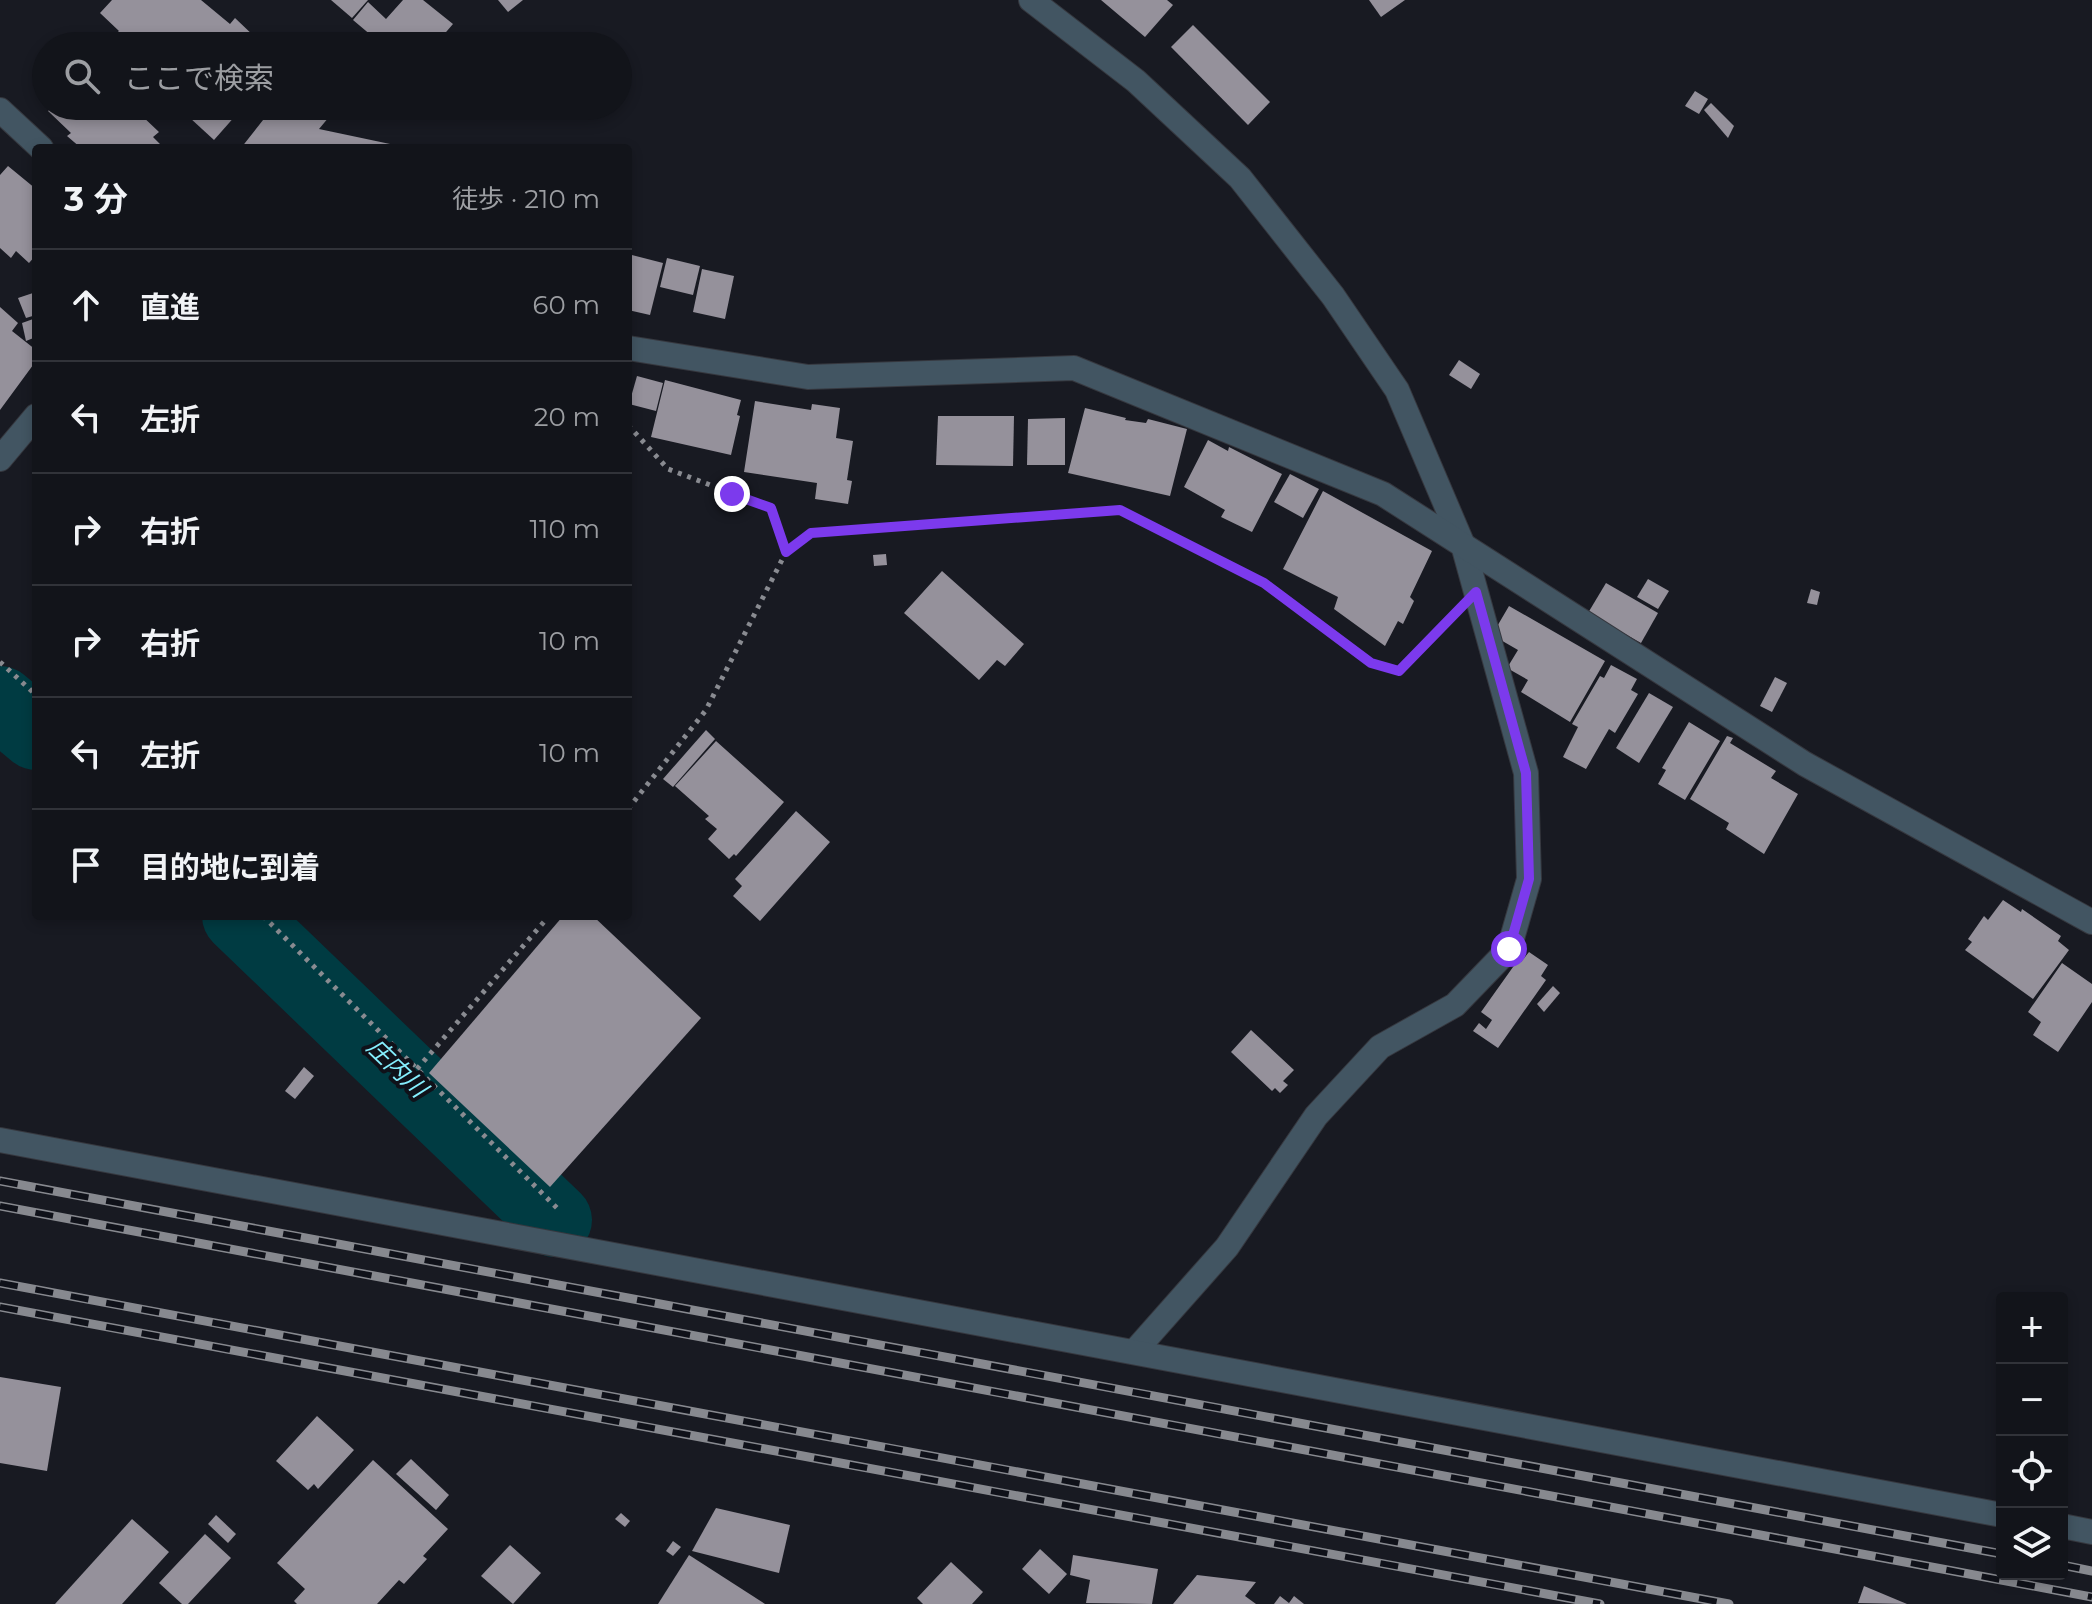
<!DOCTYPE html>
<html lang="ja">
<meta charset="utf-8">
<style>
:root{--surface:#12141a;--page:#1b1d23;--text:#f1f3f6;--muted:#9c9ea2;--line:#313339}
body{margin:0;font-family:Montserrat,"Noto Sans JP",sans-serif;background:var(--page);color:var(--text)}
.controls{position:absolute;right:24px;bottom:24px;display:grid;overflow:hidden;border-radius:8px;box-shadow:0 4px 12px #0003}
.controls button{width:72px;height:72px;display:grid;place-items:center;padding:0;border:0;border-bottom:2px solid var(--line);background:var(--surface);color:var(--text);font:40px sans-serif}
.stop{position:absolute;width:24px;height:24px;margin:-18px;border:6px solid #7c3aed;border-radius:50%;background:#fff}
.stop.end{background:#7c3aed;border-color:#fff;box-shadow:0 2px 8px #0008}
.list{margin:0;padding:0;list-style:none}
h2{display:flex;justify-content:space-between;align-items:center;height:104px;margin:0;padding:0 32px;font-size:34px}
h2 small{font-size:26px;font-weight:400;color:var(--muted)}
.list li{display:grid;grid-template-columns:52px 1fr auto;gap:24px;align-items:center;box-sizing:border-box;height:112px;padding:0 32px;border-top:2px solid var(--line)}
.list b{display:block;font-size:30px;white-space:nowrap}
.list em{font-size:26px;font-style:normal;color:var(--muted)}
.icon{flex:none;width:44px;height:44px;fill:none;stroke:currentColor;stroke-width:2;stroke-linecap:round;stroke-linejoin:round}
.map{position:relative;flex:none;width:2092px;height:1604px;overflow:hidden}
.search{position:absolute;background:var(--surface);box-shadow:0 4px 12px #0003;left:32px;top:32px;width:600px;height:88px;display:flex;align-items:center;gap:20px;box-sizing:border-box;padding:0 28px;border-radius:44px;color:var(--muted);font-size:30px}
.panel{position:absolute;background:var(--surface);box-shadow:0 4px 12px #0003;left:32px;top:144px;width:600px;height:776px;border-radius:8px}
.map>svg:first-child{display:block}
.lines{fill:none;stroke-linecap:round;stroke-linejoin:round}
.river{stroke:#003b42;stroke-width:74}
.building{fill:#95919b}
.minor-casing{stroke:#36383f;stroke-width:26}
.path{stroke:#898b91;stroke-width:5;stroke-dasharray:4 6;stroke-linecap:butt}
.minor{stroke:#425562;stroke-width:24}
.rail-casing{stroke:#87898f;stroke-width:9}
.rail{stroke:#0f1119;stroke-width:6;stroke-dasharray:18;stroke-linecap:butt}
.route{stroke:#7c3aed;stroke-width:10}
.labels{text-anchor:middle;stroke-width:8;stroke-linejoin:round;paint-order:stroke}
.water-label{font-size:24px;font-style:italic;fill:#85effe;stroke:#0f1119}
</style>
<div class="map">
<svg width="2092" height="1604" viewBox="0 0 2092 1604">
<rect width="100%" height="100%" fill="#181a22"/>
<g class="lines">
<g class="river">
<path d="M0,703L36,733"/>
<path d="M239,916L555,1220"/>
</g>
</g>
<g class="building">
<path d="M112,0H201L230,24L235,18L258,40L260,37L269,46H116L109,40L119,31L100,13Z"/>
<path d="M331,0H368L352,18Z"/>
<path d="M403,0H423L453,24L434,46H363L372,36L353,20L368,2L386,19Z"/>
<path d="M498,0H523L508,12Z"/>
<path d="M1101,0H1167L1173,5L1145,37Z"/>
<path d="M1369,0H1405L1381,17Z"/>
<path d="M1193,25L1270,102L1248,125L1171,47Z"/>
<path d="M1695,91L1708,99L1699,114L1685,106Z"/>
<path d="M1711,103L1734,126L1728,138L1704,110Z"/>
<path d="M53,106H147L140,114L159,132L153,137L164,148H81L67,136L71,133L48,111Z"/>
<path d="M177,106H244L214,140Z"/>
<path d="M274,106H317L329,117L319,129L409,148H241Z"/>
<path d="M8,166L36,189V255L29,263L16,251L11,258L0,248V175Z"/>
<path d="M628,254L663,263L650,315L628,310Z"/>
<path d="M667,258L700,266L693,295L660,287Z"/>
<path d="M702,269L734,276L725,319L693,312Z"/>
<path d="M36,292V315L26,318L18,298Z"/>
<path d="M0,307L18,323L12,331L36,350V361L0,410Z"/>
<path d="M36,318V337L26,341L22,323Z"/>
<path d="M1459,360L1480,374L1471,389L1449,375Z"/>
<path d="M637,376L663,383L656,411L629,404Z"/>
<path d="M665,380L741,400L737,415L740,416L731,455L651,437Z"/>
<path d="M755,401L811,410L812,404L840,408L836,438L853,441L847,480L852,481L848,504L815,499L817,483L744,472Z"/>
<path d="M1085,408L1126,418L1125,420L1146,423L1148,419L1187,429L1170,496L1068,473Z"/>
<path d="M938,416H1014L1013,466L936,465Z"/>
<path d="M1065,418V465H1027L1028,419Z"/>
<path d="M1208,440L1228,451L1229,447L1282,474L1252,532L1221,517L1225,510L1184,487Z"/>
<path d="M1290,474L1319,489L1303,518L1274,502Z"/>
<path d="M1323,491L1432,551L1410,597L1414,601L1403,624L1398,621L1385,646L1334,609L1338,597L1283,569Z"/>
<path d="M886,554L887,565L874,566L873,555Z"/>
<path d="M942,571L1024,644L1005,666L997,660L979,680L904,613Z"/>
<path d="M1648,579L1669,591L1658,609L1637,597Z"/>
<path d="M1606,583L1658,613L1641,643L1588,613Z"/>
<path d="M1811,589L1820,592L1817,605L1807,603Z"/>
<path d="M1509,606L1605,661L1570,722L1521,692L1528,680L1507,668L1518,650L1492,635Z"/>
<path d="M1611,665L1637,679L1631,690L1638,694L1615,733L1609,729L1586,769L1563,757L1578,727L1572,724L1600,676L1604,678Z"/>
<path d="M1775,677L1787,683L1772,712L1760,706Z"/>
<path d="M1649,693L1673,707L1639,763L1616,748Z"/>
<path d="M1689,722L1720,741L1685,800L1658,784L1666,770L1662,768Z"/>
<path d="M706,730L715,739L673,787L663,779Z"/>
<path d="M1727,736L1733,738L1730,743L1776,771L1771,778L1798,794L1764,854L1726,829L1729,823L1690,799Z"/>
<path d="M716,741L784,802L736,856L734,854L729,859L708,839L717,829L705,819L709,816L675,786Z"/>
<path d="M796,811L830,842L760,921L733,896L742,886L735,879Z"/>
<path d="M2003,900L2021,912L2022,909L2061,936L2058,941L2069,950L2033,999L1965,950L1972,942L1968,939L1984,916L1988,920Z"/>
<path d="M563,916H593L701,1018L550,1187L429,1073Z"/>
<path d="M1529,952L1548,965L1541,976L1546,980L1498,1048L1473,1031L1479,1023L1486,1029L1492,1020L1481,1012L1518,960L1521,962Z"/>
<path d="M2062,963L2092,984V1002L2058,1052L2033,1035L2041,1022L2028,1012Z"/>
<path d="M1553,986L1560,993L1544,1012L1537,1004Z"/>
<path d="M1251,1030L1294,1070L1283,1081L1288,1085L1280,1093L1275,1088L1272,1091L1231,1052Z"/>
<path d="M304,1067L314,1076L295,1099L285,1091Z"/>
<path d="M0,1377L61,1387L47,1471L0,1463Z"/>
<path d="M317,1416L354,1450L318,1489L314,1484L308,1490L276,1461Z"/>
<path d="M411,1459L449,1495L436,1510L396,1474Z"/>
<path d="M373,1460L448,1529L423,1556L427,1559L404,1584L399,1580L377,1604H297L294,1601L305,1589L277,1563Z"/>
<path d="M716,1508L790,1525L779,1573L692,1551Z"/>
<path d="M621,1513L630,1521L625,1527L615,1519Z"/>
<path d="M216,1515L236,1534L228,1543L208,1524Z"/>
<path d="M132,1519L169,1552L122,1604H55Z"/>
<path d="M205,1534L231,1558L188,1604H182L159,1583Z"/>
<path d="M673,1541L681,1547L673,1556L666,1551Z"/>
<path d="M510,1545L541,1573L513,1604L481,1576Z"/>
<path d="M1040,1549L1067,1574L1049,1594L1022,1569Z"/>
<path d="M689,1555L765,1604H658Z"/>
<path d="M1073,1555L1158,1569L1152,1604L1086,1603L1090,1580L1070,1575Z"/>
<path d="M951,1562L983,1592L972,1604H923L917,1598Z"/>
<path d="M1197,1575L1256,1582L1245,1596L1256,1604H1173Z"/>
<path d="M1864,1586L1907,1604L1858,1603Z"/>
<path d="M1280,1596L1289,1603L1294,1596L1304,1604H1274Z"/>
</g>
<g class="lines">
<defs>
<g id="minor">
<path d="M1031,0L1136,81L1240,178L1333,296L1397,390L1463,545L1526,773L1529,879L1509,949L1455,1005L1380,1047L1316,1116L1227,1247L1134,1352"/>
<path d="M0,110L41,148"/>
<path d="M628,348L808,377L1074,368L1383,494L1805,764L2092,922"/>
<path d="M0,459L36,416"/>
<path d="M0,1140L2002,1515"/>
<path d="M2062,1526L2092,1532"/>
</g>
</defs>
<use href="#minor" class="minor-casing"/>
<g class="path">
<path d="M628,425L668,469L771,508L786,552L811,533L1120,510L1264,583L1371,663L1399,671L1450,618"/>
<path d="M0,662L36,695"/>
<path d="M628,809L706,710L786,552"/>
<path d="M263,916L560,1211"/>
<path d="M417,1069L549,916"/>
</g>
<use href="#minor" class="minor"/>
<defs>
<g id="rail">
<path d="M0,1181L2002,1554"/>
<path d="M0,1206L2092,1597"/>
<path d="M0,1283L1729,1604"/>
<path d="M0,1307L1600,1604"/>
<path d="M2062,1565L2092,1571"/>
</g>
</defs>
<use href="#rail" class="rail-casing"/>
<use href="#rail" class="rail"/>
</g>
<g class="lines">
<path class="route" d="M732,494L771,508L786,552L811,533L1120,510L1264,583L1371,663L1399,671L1476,592L1526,773L1529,879L1509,949"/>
</g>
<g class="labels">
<g class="water-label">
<text transform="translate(397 1068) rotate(44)" y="8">庄内川</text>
</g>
</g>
</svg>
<div class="controls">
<button>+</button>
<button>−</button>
<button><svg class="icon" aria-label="locate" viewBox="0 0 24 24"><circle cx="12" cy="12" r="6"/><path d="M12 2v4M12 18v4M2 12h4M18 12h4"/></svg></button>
<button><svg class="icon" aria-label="layers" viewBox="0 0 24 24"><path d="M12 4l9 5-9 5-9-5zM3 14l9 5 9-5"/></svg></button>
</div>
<div class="stop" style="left:1509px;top:949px"></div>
<div class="stop end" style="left:732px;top:494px"></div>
<div class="search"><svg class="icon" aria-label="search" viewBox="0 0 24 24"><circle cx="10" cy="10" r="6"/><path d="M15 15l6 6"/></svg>ここで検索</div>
<section class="panel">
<h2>3 分<small>徒歩 · 210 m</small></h2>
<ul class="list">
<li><svg class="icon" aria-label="ahead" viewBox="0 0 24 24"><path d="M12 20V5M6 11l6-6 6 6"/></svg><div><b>直進</b></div><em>60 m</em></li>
<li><svg class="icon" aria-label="left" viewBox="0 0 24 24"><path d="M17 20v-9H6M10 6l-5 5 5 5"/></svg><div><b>左折</b></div><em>20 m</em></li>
<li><svg class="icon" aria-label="right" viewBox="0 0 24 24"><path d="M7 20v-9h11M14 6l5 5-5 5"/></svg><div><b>右折</b></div><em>110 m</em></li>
<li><svg class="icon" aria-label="right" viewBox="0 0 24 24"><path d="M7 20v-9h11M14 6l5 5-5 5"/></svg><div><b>右折</b></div><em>10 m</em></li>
<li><svg class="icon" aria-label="left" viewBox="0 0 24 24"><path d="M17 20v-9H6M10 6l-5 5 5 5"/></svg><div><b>左折</b></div><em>10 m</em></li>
<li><svg class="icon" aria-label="arrive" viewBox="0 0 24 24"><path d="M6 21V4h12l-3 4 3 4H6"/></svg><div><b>目的地に到着</b></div></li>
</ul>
</section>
</div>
